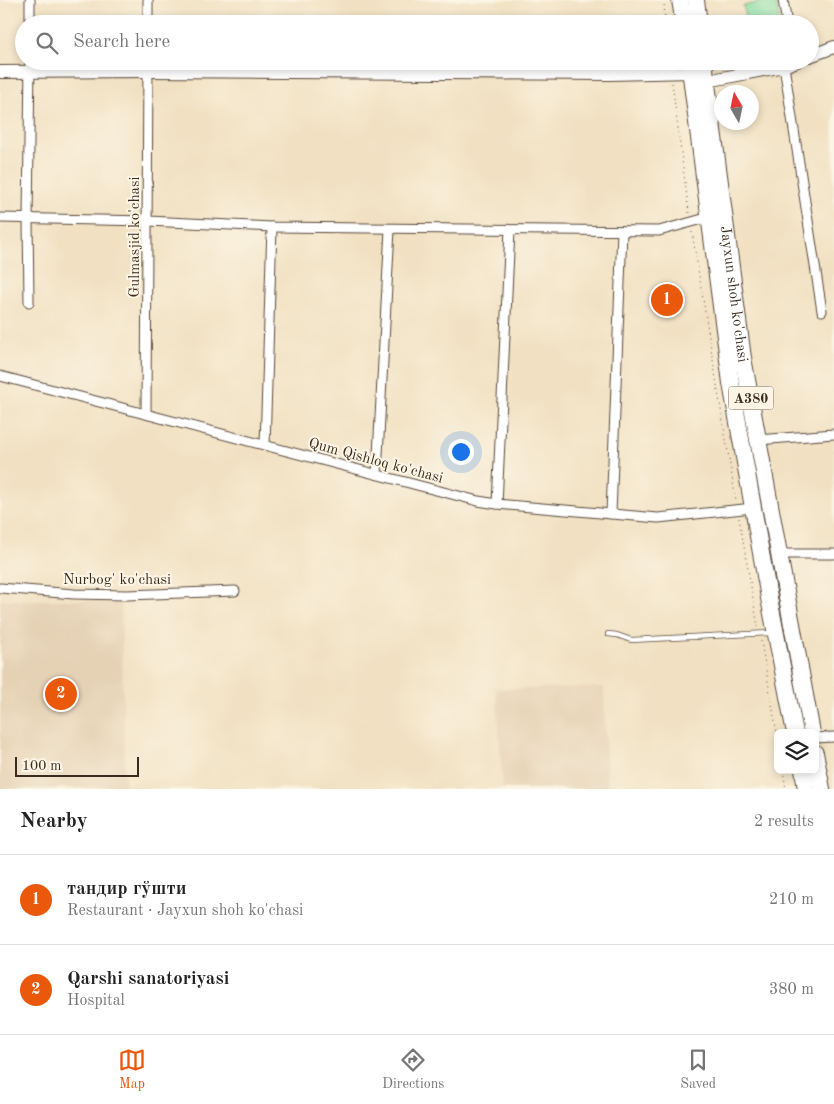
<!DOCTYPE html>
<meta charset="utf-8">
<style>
:root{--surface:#fff;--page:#f6f6f6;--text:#222;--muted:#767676;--line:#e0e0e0;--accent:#ea580c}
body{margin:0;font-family:"Old Standard TT",serif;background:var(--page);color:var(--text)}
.controls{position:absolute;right:15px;bottom:15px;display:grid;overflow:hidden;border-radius:8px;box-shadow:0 2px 8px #0003}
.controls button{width:45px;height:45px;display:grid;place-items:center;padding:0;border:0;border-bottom:1px solid var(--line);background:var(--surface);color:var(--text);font:25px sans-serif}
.compass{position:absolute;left:714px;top:85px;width:45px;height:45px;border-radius:50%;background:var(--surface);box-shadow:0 2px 8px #0003;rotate:351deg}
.scale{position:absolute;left:15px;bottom:12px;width:124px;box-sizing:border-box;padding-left:5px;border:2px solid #3b2a1e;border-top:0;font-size:14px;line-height:18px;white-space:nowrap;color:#3b2a1e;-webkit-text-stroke:4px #fcf5e5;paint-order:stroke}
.you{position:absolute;left:460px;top:451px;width:18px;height:18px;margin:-12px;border:4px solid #fff;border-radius:50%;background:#1a73e8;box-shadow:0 0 0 8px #1a73e833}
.badge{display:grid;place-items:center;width:32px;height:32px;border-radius:50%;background:var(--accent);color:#fff;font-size:16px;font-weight:700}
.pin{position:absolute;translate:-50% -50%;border:2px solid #fff;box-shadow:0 1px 5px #0006}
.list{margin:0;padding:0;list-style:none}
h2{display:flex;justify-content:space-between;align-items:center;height:65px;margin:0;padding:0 20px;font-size:21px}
h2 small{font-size:16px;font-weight:400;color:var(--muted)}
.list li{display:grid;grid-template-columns:32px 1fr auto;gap:15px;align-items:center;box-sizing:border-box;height:90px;padding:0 20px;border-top:1px solid var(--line)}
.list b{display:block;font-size:19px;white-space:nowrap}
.list p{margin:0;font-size:16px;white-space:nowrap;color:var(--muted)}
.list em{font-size:16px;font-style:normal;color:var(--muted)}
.icon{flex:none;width:28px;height:28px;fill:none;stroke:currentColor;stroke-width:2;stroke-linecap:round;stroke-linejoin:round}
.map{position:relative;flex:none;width:834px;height:789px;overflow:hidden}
.search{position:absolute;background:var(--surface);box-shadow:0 2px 8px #0003;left:15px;right:15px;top:15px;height:55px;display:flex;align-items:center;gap:12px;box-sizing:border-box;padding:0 18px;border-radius:28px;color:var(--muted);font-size:19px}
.sheet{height:245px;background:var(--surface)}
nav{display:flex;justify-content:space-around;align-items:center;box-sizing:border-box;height:70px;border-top:1px solid var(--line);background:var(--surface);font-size:14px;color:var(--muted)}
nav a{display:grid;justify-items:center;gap:2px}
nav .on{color:var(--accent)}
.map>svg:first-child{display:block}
.built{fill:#e5d1b4}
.green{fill:#84dba0;stroke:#60825f}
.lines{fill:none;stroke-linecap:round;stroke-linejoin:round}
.lane-casing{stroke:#564537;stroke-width:6}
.street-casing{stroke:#564537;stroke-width:11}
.secondary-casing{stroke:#564537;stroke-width:14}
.highway-casing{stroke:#564537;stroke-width:18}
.path{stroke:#564537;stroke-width:1;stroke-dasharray:1 4;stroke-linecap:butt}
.lane{stroke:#fff;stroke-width:4.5}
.street{stroke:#fff;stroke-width:9}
.secondary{stroke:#fff;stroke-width:12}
.highway{stroke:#fff;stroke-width:16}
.labels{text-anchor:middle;stroke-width:4;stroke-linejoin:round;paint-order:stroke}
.shield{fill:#fcf5e5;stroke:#75675a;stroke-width:1}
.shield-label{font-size:14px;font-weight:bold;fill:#3b2a1e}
.street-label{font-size:15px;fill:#3b2a1e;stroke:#fcf5e5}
</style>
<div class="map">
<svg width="834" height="789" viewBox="0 0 834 789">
<rect width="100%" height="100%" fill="#fcf5e5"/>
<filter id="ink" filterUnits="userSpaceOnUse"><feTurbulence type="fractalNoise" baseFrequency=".02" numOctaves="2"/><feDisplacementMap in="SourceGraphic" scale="10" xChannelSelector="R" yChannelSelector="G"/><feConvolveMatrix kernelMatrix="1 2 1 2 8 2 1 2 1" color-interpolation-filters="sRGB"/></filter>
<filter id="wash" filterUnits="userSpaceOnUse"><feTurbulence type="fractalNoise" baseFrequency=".0096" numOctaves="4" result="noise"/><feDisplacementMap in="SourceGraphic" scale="20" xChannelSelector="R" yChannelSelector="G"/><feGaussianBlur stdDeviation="1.12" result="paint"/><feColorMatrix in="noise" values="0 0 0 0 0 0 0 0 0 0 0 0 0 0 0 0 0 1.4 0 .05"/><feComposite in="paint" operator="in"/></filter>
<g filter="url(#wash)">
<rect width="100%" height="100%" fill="#f1e1c2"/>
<g class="built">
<path d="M0,600H112L121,603L125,785L51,789H0Z"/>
<path d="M604,687L607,789H503L496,689Z"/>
</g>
<path class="green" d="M771,0H776L780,24H744L735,19L743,18L745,13L743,6Z"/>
</g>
<g filter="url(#ink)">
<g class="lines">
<defs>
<path id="lane" d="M608,634L617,635L631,640L771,633"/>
<g id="street">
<path d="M148,0V24"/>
<path d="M783,0L787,24"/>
<path d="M30,24V0"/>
<path d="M784,66L822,311"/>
<path d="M0,218L148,221L272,227L659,231L710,217"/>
<path d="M29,302L28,219L30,61"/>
<path d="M0,376L478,501L497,504L658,518L753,508"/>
<path d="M146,413L148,61"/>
<path d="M758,440L834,434"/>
<path d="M265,445L272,227"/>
<path d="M377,474L390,229"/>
<path d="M497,504L510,230"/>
<path d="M611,514L622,231"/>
<path d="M777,554H834"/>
<path d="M0,588L74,594L127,595L235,591"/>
<path d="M815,738L834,737"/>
</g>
<g id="secondary">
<path d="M810,56L834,47"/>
<path d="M0,72L148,71L609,74L691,72L707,81L784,66L797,61"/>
</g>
<g id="highway">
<path d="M680,0L684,24"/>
<path d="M696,0L699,24"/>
<path d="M689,61L731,383L769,598L795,733"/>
<path id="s1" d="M704,61L743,358L812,733"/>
<path d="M815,753L822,789"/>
<path d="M803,770L806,789"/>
</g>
</defs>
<use href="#lane" class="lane-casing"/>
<use href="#street" class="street-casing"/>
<use href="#secondary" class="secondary-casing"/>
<use href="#highway" class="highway-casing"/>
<g class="path">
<path d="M664,0L665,24"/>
<path d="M672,83L689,213"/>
<path d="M692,232L736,501"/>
<path d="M739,518L758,627"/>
<path d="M761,641L778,739"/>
<path d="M783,770L786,789"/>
</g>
<use href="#lane" class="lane"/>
<use href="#street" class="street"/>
<use href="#secondary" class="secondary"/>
<use href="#highway" class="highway"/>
</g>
</g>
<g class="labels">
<rect class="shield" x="728.5" y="386.5" width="45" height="23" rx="4"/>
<g class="shield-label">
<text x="751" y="403">A380</text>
</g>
<g class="street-label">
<text transform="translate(134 237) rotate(-90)" y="5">Gulmasjid ko'chasi</text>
<text dy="5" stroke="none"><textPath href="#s1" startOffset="235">Jayxun shoh ko'chasi</textPath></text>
<text transform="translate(376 460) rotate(15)" y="5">Qum Qishloq ko'chasi</text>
<text x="117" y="584">Nurbog' ko'chasi</text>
</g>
</g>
</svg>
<div class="controls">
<button><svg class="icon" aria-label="layers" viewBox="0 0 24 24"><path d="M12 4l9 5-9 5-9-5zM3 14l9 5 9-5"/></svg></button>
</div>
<svg class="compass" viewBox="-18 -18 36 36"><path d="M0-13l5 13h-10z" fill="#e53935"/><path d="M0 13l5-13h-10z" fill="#767676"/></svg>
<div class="scale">100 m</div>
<div class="you"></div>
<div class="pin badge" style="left:667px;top:300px">1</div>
<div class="pin badge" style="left:61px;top:694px">2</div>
<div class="search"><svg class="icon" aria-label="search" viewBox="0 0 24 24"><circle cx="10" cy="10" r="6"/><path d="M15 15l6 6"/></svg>Search here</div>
</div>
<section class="sheet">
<h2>Nearby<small>2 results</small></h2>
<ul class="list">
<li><span class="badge">1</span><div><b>тандир гўшти</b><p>Restaurant · Jayxun shoh ko'chasi</p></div><em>210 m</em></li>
<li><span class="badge">2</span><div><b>Qarshi sanatoriyasi</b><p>Hospital</p></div><em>380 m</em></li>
</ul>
</section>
<nav>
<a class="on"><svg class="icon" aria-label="map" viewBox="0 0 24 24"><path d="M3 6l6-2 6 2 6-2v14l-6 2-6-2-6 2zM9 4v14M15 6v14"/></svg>Map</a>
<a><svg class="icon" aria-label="directions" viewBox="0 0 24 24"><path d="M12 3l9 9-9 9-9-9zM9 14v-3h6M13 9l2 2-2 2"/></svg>Directions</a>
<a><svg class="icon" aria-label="saved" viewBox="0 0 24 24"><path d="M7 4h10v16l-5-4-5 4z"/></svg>Saved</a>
</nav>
